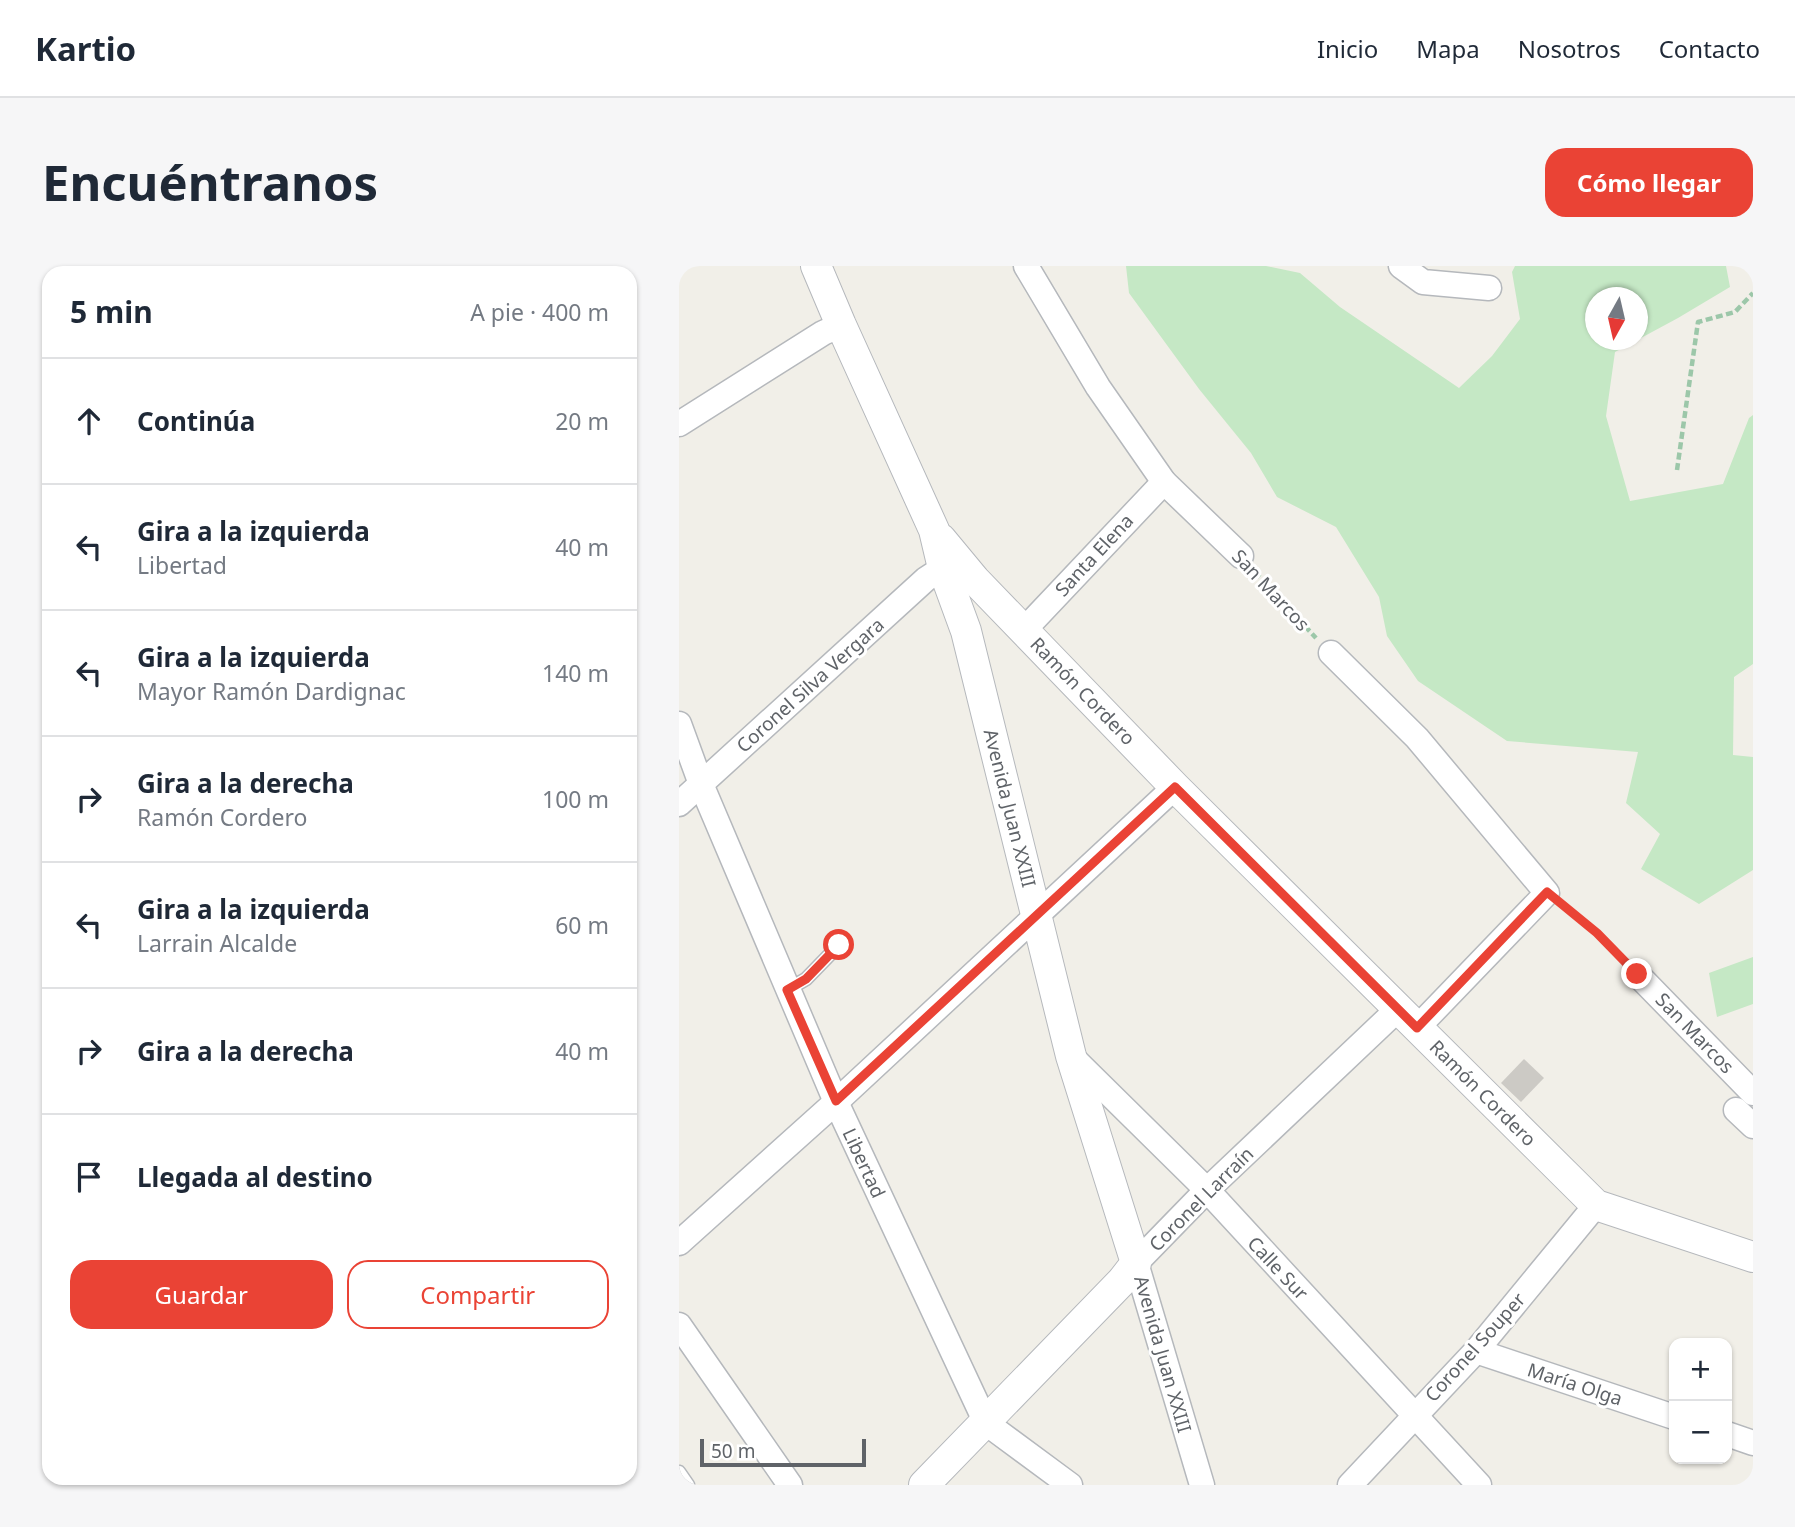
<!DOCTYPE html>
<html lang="es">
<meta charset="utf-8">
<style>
:root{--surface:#fff;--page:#f6f6f7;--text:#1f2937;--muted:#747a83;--line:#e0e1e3;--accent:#ea4335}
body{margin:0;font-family:"Noto Sans",sans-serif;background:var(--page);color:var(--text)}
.controls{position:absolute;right:21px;bottom:21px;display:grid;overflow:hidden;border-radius:14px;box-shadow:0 2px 5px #0004}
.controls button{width:63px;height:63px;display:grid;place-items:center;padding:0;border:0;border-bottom:2px solid var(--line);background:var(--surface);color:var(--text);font:35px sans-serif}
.compass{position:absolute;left:906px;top:21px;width:63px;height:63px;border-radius:50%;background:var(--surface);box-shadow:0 2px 5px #0004;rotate:188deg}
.scale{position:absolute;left:21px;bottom:18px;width:166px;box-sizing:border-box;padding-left:7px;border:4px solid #5f6368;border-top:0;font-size:19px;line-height:24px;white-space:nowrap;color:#5f6368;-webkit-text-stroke:5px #fff;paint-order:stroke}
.stop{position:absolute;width:21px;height:21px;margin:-16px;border:5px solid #ea4335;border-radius:50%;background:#fff}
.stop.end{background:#ea4335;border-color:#fff;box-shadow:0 2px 7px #0008}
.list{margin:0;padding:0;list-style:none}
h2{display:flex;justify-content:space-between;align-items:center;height:91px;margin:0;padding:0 28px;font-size:30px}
h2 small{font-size:23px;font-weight:400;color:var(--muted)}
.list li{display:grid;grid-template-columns:46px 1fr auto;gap:21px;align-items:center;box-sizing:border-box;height:126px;padding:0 28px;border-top:2px solid var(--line)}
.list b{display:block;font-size:26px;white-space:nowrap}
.list p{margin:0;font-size:23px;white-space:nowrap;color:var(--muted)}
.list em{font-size:23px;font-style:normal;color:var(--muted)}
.actions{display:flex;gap:14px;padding:21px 28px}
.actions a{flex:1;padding:16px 0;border:2px solid var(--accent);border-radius:21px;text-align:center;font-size:24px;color:var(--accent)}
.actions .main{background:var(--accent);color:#fff}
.icon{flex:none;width:38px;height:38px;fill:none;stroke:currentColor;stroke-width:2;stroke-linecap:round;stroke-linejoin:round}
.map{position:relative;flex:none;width:1074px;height:1219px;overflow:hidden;border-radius:21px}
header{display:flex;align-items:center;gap:42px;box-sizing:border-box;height:98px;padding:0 35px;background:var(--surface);border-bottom:2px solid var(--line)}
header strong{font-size:33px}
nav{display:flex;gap:38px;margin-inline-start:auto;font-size:24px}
.intro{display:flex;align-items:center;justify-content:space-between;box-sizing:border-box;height:168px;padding:0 42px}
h1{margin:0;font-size:49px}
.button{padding:18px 32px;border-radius:21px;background:var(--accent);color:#fff;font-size:24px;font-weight:700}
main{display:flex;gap:42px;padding:0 42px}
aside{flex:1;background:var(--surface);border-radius:21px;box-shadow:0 2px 5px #0004}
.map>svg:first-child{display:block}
.green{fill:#c5e8c5;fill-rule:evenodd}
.building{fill:#cccac5}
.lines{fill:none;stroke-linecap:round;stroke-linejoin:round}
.service-casing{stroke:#b5b8bc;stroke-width:15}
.minor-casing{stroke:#b5b8bc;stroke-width:27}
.tertiary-casing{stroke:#b5b8bc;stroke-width:32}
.path{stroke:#9cc7a9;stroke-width:4.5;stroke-dasharray:7 3.5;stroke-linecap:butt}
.service{stroke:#fff;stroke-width:12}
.minor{stroke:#fff;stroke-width:24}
.tertiary{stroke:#fff;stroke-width:30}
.route{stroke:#ea4335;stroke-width:9}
.labels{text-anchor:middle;stroke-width:6;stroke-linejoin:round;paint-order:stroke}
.street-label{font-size:19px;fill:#5f6368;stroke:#fff}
</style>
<header>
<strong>Kartio</strong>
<nav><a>Inicio</a><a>Mapa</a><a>Nosotros</a><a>Contacto</a></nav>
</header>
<div class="intro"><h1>Encuéntranos</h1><a class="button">Cómo llegar</a></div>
<main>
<aside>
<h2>5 min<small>A pie · 400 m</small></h2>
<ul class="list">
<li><svg class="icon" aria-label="ahead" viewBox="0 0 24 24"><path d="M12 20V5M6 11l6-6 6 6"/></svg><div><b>Continúa</b></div><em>20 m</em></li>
<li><svg class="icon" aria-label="left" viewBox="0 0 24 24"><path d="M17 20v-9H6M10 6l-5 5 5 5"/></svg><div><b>Gira a la izquierda</b><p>Libertad</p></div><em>40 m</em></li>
<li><svg class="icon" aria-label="left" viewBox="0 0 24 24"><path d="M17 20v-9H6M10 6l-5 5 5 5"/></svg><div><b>Gira a la izquierda</b><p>Mayor Ramón Dardignac</p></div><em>140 m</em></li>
<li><svg class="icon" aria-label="right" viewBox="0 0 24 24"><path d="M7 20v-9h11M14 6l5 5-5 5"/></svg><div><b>Gira a la derecha</b><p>Ramón Cordero</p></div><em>100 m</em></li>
<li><svg class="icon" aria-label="left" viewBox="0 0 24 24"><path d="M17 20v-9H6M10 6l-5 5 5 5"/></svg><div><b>Gira a la izquierda</b><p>Larrain Alcalde</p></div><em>60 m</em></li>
<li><svg class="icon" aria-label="right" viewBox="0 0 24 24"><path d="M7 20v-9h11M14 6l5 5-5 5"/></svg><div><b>Gira a la derecha</b></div><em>40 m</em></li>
<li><svg class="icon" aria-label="arrive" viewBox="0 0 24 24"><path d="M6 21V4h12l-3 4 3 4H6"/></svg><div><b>Llegada al destino</b></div></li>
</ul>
<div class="actions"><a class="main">Guardar</a><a>Compartir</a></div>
</aside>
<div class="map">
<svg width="1074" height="1219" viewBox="0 0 1074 1219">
<rect width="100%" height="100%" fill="#f1efe8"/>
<g class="green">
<path d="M447,0H587L621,7L661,41L780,122L813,90L841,53L833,6L836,0H1047L1051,21L999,52L936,86L927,150L951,235L1044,218L1070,152L1074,149V398L1055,411L1054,489L1074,491V604L1020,638L962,603L981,568L947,537L959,486L828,475L739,415L708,370L700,331L657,261L598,231L572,187L520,123L450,27ZM917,32H959V74H917Z"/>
<path d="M1074,691V738L1038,751L1030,707Z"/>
</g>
<path class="building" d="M845,793L865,812L842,836L822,817Z"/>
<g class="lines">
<defs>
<g id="service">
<path d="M108,724L127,713L160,679"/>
<path d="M0,1206L9,1219"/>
</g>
<g id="minor">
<path d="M347,0L419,121L485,216L562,290"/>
<path d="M722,0L744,16L810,22"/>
<path d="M0,158L144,67L162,59"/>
<path d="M346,363L485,216"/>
<path d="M652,387L738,472L868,627L738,762"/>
<path d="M0,458L22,518L157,836L307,1157L391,1219"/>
<path d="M0,538L247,313L264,302"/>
<path d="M958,708L1074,827"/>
<path d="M392,790L528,924L800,1219"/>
<path d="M1057,844L1074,860"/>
<path d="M0,977L157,836L496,521"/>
<path d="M0,1059L111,1219"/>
<path d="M797,1085L995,1151"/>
<path d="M1048,1168L1074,1177"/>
<path d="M523,1219L457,997L528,924L718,744"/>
<path d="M671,1219L797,1085L917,939"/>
</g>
<g id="tertiary">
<path d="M137,0L162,59L255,264L264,302L287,365L392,790L457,997L443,1015L245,1219"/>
<path d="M262,273L296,314L496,521L917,939L1074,991"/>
</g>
</defs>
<use href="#service" class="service-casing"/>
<use href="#minor" class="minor-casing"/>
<use href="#tertiary" class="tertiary-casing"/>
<g class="path">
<path d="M998,204L1019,56L1056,46L1074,27"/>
<path d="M576,306L637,372"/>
<path d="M885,640L918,667L943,693"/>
</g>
<use href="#service" class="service"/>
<use href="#minor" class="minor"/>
<use href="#tertiary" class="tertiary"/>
</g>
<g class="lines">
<path class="route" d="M160,679L127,713L108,724L157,835L496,521L738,762L868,626L918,667L958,708"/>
</g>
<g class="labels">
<g class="street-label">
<text transform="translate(415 289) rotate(-47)" y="7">Santa Elena</text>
<text transform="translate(592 324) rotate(47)" y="7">San Marcos</text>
<text transform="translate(131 419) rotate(-42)" y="7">Coronel Silva Vergara</text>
<text transform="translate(404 425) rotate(46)" y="7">Ramón Cordero</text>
<text transform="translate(331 542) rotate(76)" y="7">Avenida Juan XXIII</text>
<text transform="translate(1016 767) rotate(46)" y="7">San Marcos</text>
<text transform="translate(804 827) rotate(45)" y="7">Ramón Cordero</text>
<text transform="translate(185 897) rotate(65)" y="7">Libertad</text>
<text transform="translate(522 933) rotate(-45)" y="7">Coronel Larraín</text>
<text transform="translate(599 1002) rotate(47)" y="7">Calle Sur</text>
<text transform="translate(796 1081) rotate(-48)" y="7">Coronel Souper</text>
<text transform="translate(484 1088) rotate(74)" y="7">Avenida Juan XXIII</text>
<text transform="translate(896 1118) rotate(18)" y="7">María Olga</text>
</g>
</g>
</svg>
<div class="controls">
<button>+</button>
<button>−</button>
</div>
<svg class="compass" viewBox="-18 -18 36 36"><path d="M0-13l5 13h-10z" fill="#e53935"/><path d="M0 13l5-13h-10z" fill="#747a83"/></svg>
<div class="scale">50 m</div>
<div class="stop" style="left:160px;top:679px"></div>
<div class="stop end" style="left:958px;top:708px"></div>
</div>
</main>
